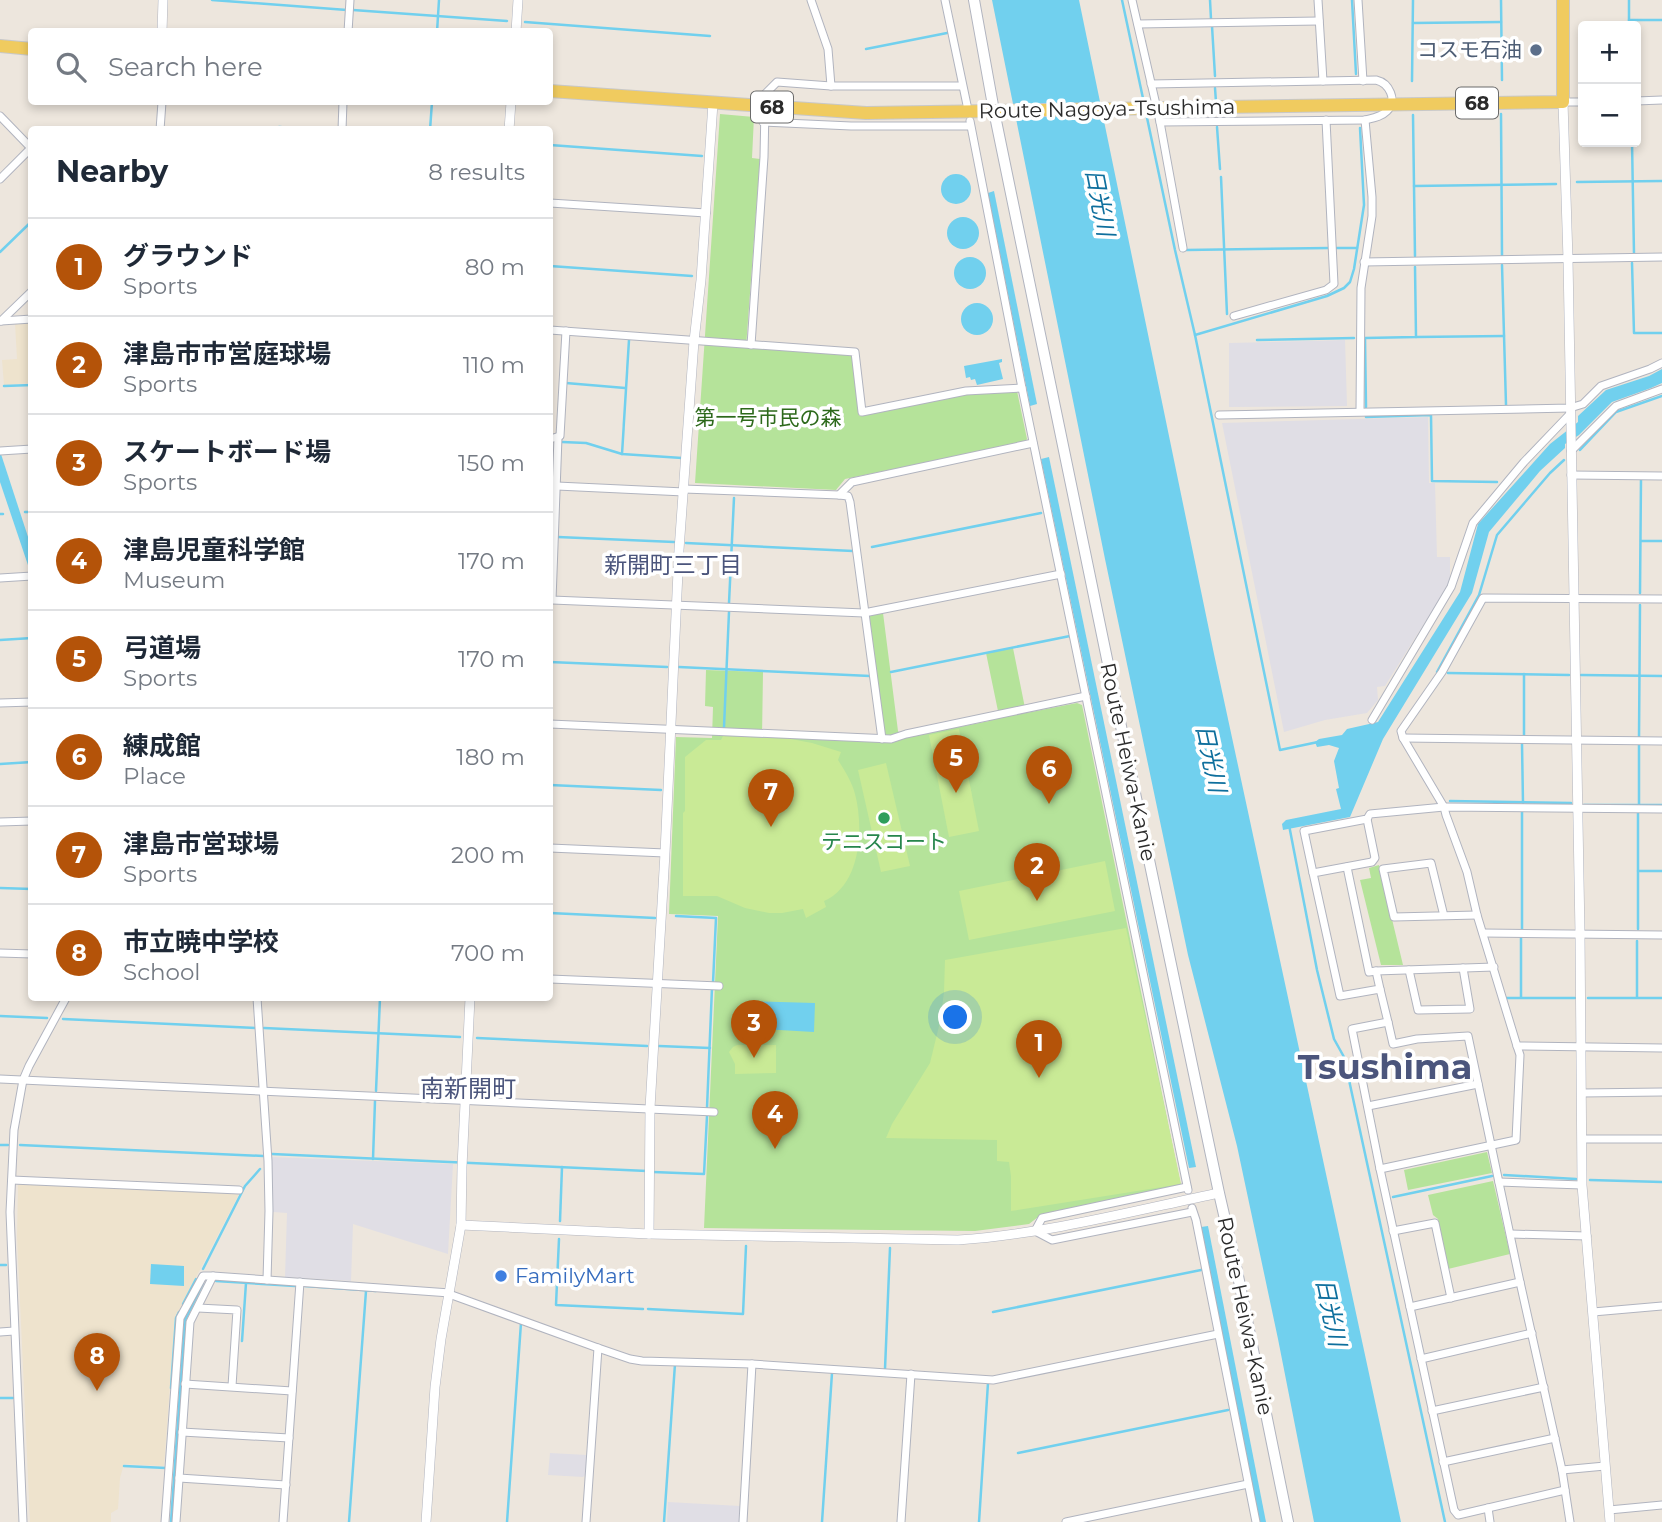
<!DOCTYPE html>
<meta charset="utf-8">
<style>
:root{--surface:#fff;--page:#f6f6f7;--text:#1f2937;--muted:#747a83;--line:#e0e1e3;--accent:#b45309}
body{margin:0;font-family:Montserrat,"Noto Sans JP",sans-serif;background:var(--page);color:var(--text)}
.controls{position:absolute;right:21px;top:21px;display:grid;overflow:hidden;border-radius:7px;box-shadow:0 4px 10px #0003}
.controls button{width:63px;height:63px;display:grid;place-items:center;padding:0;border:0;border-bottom:2px solid var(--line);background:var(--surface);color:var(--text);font:35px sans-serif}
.you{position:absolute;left:956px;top:1018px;width:24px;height:24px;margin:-18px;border:5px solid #fff;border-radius:50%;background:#1a73e8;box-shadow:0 0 0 10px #1a73e833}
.badge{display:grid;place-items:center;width:46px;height:46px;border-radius:50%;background:var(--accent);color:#fff;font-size:23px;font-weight:700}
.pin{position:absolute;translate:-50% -58px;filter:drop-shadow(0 2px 4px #0008)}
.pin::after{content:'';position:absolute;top:37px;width:24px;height:21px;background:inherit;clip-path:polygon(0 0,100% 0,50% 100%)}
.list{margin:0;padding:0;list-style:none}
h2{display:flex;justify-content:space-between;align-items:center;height:91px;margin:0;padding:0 28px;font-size:30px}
h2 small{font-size:23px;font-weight:400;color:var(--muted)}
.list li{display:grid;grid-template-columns:46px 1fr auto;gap:21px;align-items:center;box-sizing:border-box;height:98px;padding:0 28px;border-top:2px solid var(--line)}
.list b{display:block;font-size:26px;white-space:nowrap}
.list p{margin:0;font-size:23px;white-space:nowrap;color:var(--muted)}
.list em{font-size:23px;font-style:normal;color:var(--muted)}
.icon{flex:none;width:38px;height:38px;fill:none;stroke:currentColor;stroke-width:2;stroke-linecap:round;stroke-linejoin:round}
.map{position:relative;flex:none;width:1662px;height:1522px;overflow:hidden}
.search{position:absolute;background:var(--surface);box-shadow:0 4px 10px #0003;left:28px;top:28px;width:525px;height:77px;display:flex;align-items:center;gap:18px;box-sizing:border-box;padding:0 24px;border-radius:7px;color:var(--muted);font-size:26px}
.panel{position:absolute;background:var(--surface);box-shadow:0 4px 10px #0003;left:28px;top:126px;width:525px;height:875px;border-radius:7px}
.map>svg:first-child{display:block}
.industrial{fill:#e0dee5}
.education{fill:#eee3cd}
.green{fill:#b5e39a}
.pitch{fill:#c9ea96}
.water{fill:#71d0ee}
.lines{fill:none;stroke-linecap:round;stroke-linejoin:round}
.stream{stroke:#71d0ee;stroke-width:2.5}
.minor-casing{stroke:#b1b4bf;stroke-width:9}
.tertiary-casing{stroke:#b1b4bf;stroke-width:10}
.secondary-casing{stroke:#b1b4bf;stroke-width:12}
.primary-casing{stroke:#c8c8c8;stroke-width:14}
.minor{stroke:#fff;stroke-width:7}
.tertiary{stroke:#fff;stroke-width:9}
.secondary{stroke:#fff;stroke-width:10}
.primary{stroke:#f0cb5f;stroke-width:12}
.primary-bridge-casing{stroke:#c8c8c8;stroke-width:14;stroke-linecap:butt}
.primary-bridge{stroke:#f0cb5f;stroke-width:12}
.service-dot{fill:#5c6f8a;stroke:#fff;stroke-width:2.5}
.leisure-dot{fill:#2e9e5b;stroke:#fff;stroke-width:2.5}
.shop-dot{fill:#3f7fe0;stroke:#fff;stroke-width:2.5}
.labels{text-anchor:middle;stroke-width:7;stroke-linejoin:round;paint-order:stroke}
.shield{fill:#fff;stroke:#6b6b6b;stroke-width:2}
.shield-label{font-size:19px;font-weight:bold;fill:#2b2b2b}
.service-label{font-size:21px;fill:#4e5e75;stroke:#fff;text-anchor:end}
.street-label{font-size:21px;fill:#2b2b2b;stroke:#fff}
.park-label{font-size:21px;fill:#2d691b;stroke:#fff}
.leisure-label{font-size:21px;fill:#27864d;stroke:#fff}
.shop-label{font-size:21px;fill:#366cbe;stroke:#fff;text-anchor:start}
.water-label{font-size:23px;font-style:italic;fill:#0e6f9d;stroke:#fff}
.neighbourhood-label{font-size:23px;fill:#4b557c;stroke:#fff}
.quarter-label{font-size:24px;fill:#4b557c;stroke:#fff}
.town-label{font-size:35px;font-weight:bold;fill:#4b557c;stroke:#fff}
</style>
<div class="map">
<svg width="1662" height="1522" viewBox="0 0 1662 1522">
<rect width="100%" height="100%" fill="#ede6dd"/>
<g class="industrial">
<path d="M1345,340L1347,406L1229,407V343Z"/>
<path d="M1428,417L1429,483H1435L1437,557H1450V582L1385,686L1377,687L1378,700L1367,713L1325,720L1284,732L1222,423Z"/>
<path d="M271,1157L453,1164L448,1254L353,1224L351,1281L285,1277L287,1213L273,1212Z"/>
<path d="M550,1453L587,1455L585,1475L583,1477L548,1475Z"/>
<path d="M668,1502L740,1506L739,1522H667Z"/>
</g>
<g class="education">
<path d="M31,322V383L4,385L2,360L17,359L15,323Z"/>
<path d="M21,1183L240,1192L175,1318L164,1466L124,1464L120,1478L118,1509L111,1513V1522H30L17,1236L18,1185Z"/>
</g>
<g class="green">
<path d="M720,114L754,117L752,158L760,159L746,347L852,355L854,358L859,416L955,395L1017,391L1027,439L1025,442L845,479L836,490L695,483Z"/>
<path d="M883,613L898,731L903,738L989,721L998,711L986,653L1013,648L1026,713L1077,703L1082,705L1181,1186L1042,1214L1029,1224L975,1231L704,1228L718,916L669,914L676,737L712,738L713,707L705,706L706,670L763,672L762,737L877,742L885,734L868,615Z"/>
<path d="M1379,865L1403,965H1381L1360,880L1371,878L1369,868Z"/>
<path d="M1487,1152L1492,1173L1408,1190L1404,1170Z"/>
<path d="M1493,1181L1510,1254L1448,1269L1438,1219L1433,1215L1428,1195Z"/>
</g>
<g class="pitch">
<path d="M959,729L979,831L949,837L929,735Z"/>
<path d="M723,736L791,739L812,743L841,752L838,760C845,771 852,782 855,794C864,828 861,885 824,901L826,907L806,918L803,909L782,913H769L745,908L717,896H683V813L685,811V757L706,740H721Z"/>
<path d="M886,763L910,866L881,872L858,770Z"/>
<path d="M1105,861L1115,911L969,940L959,891Z"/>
<path d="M1126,928L1181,1184L1011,1211V1176L1009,1162L997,1161V1140L886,1138L892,1124L930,1063L940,1022L944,992L945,960Z"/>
<path d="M737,1045H776V1073L735,1074V1064L729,1052L733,1047Z"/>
</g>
<g class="water">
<path d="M992,0H1079L1214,654L1401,1522H1314L1278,1339L1237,1146L1188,955L1105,559Z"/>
<circle cx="956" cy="189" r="15"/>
<path d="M994,191L1037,404L1030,406L988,193Z"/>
<circle cx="963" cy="233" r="16"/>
<circle cx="970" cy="273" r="16"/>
<circle cx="977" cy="319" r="16"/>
<path d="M1002,359V362L999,363L1003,379L977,385L975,379L971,380L970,377L966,378L964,366Z"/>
<path d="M1662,369V383L1651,388L1612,402L1579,435L1565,444V448L1540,471L1489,532L1472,593L1383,739L1350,817L1283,830L1282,824L1286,820L1341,809L1336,789L1339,788L1334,761L1339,748L1329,745L1317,747L1315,742L1319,739L1342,735L1347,729L1378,722L1460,592L1478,524L1550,444L1578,422V416L1606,390L1649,376Z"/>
<path d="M0,451L31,546V574L0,482Z"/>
<path d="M1049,457L1196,1167L1189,1168L1041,459Z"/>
<path d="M748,1001L815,1003L814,1032L747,1028Z"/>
<path d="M1208,1226L1266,1522H1259L1201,1227Z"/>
<path d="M151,1264L184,1266V1286L150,1284Z"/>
</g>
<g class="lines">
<g class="stream">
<path d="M212,0L347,10"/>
<path d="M1122,0L1144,103"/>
<path d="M1210,0L1211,19"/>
<path d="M1352,0L1356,74"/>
<path d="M1501,0L1502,80"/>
<path d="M1629,0V26"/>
<path d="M353,10L507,21"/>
<path d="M1629,20H1662"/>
<path d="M525,22L710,36"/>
<path d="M1413,23L1501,22"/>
<path d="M1212,26L1215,76"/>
<path d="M437,32L439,0"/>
<path d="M866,49L947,33"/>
<path d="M1412,81L1413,0"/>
<path d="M1215,88L1216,102"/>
<path d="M1146,113L1175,250L1195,335L1280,750L1318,742"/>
<path d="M1501,114L1502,256"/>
<path d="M1413,115L1415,256"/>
<path d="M1217,127L1220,169"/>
<path d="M279,130V127L321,130"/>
<path d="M430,130L432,102"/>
<path d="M1632,142L1634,254"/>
<path d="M550,145L702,156"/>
<path d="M1221,177L1227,314"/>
<path d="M1577,182L1662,181"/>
<path d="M1414,186L1556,184"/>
<path d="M1337,248H1357"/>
<path d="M1186,250L1329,248"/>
<path d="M0,252L32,221"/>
<path d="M1632,263L1634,333H1662"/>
<path d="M1502,265L1506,405"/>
<path d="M550,266L692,276"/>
<path d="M1195,335L1327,296L1344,288L1350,282L1354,269L1364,205L1360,128"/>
<path d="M1416,337L1504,336"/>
<path d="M1257,340L1354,338"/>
<path d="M566,383L625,388"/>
<path d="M4,386L32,385"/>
<path d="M1366,407L1365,338L1416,337L1415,267"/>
<path d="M1366,415V417L1431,415L1432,481L1497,482"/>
<path d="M562,442L586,443L622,454L682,458"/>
<path d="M1580,450L1616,412L1662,396"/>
<path d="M622,454L629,340"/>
<path d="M25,512H32"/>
<path d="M0,514H3"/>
<path d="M558,537L674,542"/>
<path d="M1641,541H1662"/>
<path d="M686,543L853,551"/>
<path d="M872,547L1041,513"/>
<path d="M1640,593L1641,478"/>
<path d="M729,603L734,498"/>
<path d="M0,640L32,638"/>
<path d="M550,662L667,667"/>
<path d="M679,667L870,676"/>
<path d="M891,672L1070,636"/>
<path d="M1437,672L1479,595L1497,535L1550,473L1564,460"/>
<path d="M1448,673L1569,675"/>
<path d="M1581,675L1662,676"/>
<path d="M724,727L729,612"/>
<path d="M1524,735V674"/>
<path d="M1639,737L1640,605"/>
<path d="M1522,744L1523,803"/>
<path d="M0,764L32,762"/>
<path d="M550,785L661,790"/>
<path d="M1450,801L1571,803"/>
<path d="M1639,804V744"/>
<path d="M1584,805H1662"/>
<path d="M1289,825L1317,970L1334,1039L1344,1057L1445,1522"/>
<path d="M1638,871H1662"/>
<path d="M0,888L32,889"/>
<path d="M550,913L655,918"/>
<path d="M676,916L716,918L713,983"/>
<path d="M1638,929V813"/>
<path d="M1522,930V811"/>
<path d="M1521,997V938"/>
<path d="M1637,997V941"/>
<path d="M1506,998H1575"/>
<path d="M1588,998H1662"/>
<path d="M0,1016L47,1018"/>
<path d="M63,1019L256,1028"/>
<path d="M264,1028L460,1037"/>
<path d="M477,1038L647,1046"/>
<path d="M659,1046L710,1048"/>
<path d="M376,1091L380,998"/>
<path d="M707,1108L712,988"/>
<path d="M0,1145H8"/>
<path d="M20,1145L263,1156"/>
<path d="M272,1154L647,1171"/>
<path d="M373,1159L375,1101"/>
<path d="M653,1172L704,1174L707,1116"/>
<path d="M1504,1175L1576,1179"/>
<path d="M1590,1180L1662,1182"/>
<path d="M1393,1197L1492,1176"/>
<path d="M560,1221L562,1167"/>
<path d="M559,1239L556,1305L643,1309"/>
<path d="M0,1265H6"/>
<path d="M203,1269L245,1186L260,1169"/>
<path d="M216,1281L295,1286"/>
<path d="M305,1286L376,1291"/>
<path d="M183,1304L196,1279"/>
<path d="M648,1309L743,1314L746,1246"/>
<path d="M993,1312L1201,1270"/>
<path d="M242,1341L246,1283"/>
<path d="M885,1369L890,1248"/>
<path d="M171,1388L176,1318L179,1312"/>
<path d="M0,1398H13"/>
<path d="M1018,1453L1228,1410"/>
<path d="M124,1466L166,1468"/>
<path d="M171,1522L185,1320L203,1283"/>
<path d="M349,1522L366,1291"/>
<path d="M507,1522L521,1323"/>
<path d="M664,1522L675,1364"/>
<path d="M822,1522L832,1373"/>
<path d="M979,1522L988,1383"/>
</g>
<defs>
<g id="minor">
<path d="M811,0L828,49L831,86"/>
<path d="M945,0L967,105"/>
<path d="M1132,0L1160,122L1183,248"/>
<path d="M1318,0L1323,81"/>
<path d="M1358,0L1363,81"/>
<path d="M1138,24L1319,21"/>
<path d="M348,32L350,0"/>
<path d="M1151,84L1376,80C1389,83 1398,100 1387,111C1381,117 1373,118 1365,120L1160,122"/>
<path d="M1636,101L1662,100"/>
<path d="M1563,102H1583"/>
<path d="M754,105L777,82L831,86H962"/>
<path d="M0,116L32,149"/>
<path d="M970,121L1022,388L1188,1190"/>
<path d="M763,122L851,126H970"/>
<path d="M160,130L162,102"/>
<path d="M342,130L343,102"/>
<path d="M0,179L31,148"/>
<path d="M550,203L706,213"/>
<path d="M1364,262L1662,257"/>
<path d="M1234,316L1326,290L1334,284L1326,120"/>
<path d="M1,321L32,291"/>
<path d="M1,321L32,319"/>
<path d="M550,330L855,352L862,412L966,391L1022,388"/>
<path d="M751,345L764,157L765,107"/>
<path d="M1360,411L1361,288L1372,216V197L1365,120"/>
<path d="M1219,415L1570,408L1583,404L1601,386L1650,369L1662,363"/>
<path d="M558,437L552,600L864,613L1061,574"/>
<path d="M550,439L560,436L566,331"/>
<path d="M0,451L32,449"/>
<path d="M1571,451L1616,406L1662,389"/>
<path d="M1571,475L1662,476"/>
<path d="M557,486L684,492"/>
<path d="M684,489L839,495L852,482L1033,443"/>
<path d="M839,495L848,496L850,502L882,739"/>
<path d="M0,578L32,576"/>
<path d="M0,703L32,702"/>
<path d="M1372,720L1451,587L1473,523L1524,462L1570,414"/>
<path d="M550,724L891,739L906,734L1086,696"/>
<path d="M1403,738L1662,741"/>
<path d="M1367,819L1375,858L1372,862L1313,873L1340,996L1380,989L1388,1022L1352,1029L1380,1169L1454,1510L1458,1515L1565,1490"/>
<path d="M0,822L32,821"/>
<path d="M550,848L665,853"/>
<path d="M1347,867L1369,972L1376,971L1380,989"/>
<path d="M1313,873L1304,831L1367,819L1370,814L1444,807L1662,809"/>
<path d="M1444,916L1431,863L1383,869L1394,917L1477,915"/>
<path d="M1483,933L1662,935"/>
<path d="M0,953L32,954"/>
<path d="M1409,970L1418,1010L1470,1009L1463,968"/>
<path d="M1376,971L1494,967"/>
<path d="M550,979L719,986"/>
<path d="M257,998L268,1161L269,1211L267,1280"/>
<path d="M1388,1022L1393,1044L1417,1039L1468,1036L1520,1282L1562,1470L1570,1522"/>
<path d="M1517,1046L1662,1048"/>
<path d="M0,1079L714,1112"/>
<path d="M1582,1093L1662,1092"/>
<path d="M1368,1106L1478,1084"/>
<path d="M1582,1139H1662"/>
<path d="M1380,1169L1516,1140L1520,1055L1517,1046L1477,915L1467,872L1446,815L1444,807L1403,738L1401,731L1442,672L1483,598L1662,599"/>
<path d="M12,1180L239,1190"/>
<path d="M1499,1182L1582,1185"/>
<path d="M1187,1187L1042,1218L1035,1231L1052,1240L1192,1212"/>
<path d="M1192,1208L1196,1220L1256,1522"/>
<path d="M1393,1231L1435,1223L1451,1298"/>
<path d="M1511,1234L1587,1236"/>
<path d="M449,1294L598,1348L630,1359L642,1361L752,1364L993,1380L1218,1334"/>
<path d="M1410,1307L1520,1282"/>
<path d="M198,1308L237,1310L232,1386"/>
<path d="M1593,1312L1662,1306"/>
<path d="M0,1332L14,1331"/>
<path d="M1421,1359L1532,1333"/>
<path d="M185,1384L292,1391"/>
<path d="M1432,1411L1544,1387"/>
<path d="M182,1432L289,1438"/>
<path d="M1443,1462L1555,1438"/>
<path d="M1562,1470L1605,1466"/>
<path d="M179,1478L286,1485"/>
<path d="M1488,1508L1490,1522"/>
<path d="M1609,1510L1662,1505"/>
<path d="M23,1522L10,1212L14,1130L23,1080L29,1066L66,998"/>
<path d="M165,1522L180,1318L203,1276H213"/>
<path d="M176,1522L190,1322L213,1276L450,1293"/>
<path d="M283,1522L300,1282"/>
<path d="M586,1522L598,1348"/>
<path d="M743,1522L752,1364"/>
<path d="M901,1522L911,1374"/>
<path d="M1066,1522L1248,1484"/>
</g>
<g id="tertiary">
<path d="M162,32L163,0"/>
<path d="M516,32L518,0"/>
<path d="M1563,102L1568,259L1580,934L1582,1185L1610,1522"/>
<path d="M509,130L511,102"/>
<path d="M461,1225L649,1234L958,1240C1046,1234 1133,1211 1219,1193"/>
<path d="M649,1234L650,1108L665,853L679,550L694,341L701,280L713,103"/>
<path d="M426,1522L435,1387L441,1339L461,1225L462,1167L470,998"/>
</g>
<path id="secondary" d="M974,0L994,111L1114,693L1219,1193L1237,1271L1288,1522"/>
<g id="primary">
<path d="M0,46L32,49"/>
<path d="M550,91L866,113L994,111"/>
<path d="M1220,107L1563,102V0"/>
</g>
</defs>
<use href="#minor" class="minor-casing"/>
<use href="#tertiary" class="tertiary-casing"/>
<use href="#secondary" class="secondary-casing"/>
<use href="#primary" class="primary-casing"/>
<use href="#minor" class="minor"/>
<use href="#tertiary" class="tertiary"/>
<use href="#secondary" class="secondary"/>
<use href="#primary" class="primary"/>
<defs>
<path id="primary-bridge" d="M994,111L1220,107"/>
</defs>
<use href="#primary-bridge" class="primary-bridge-casing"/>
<use href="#primary-bridge" class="primary-bridge"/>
</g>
<circle class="service-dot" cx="1536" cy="50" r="7"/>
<circle class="leisure-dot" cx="884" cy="818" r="7"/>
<circle class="shop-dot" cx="501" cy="1276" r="7"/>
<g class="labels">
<g class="shield">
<rect x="1456" y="87.5" width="42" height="31" rx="5"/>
<rect x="751" y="91.5" width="42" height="31" rx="5"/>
</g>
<g class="shield-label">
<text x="1477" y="110">68</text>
<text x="772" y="114">68</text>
</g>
<g class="service-label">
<text x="1522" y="57">コスモ石油</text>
</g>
<g class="street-label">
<text transform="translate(1107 109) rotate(-1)" y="7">Route Nagoya-Tsushima</text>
<text transform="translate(1128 762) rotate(78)" y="7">Route Heiwa-Kanie</text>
<text transform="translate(1245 1316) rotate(78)" y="7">Route Heiwa-Kanie</text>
</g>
<g class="park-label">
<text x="768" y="425">第一号市民の森</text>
</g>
<g class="leisure-label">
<text x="884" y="849">テニスコート</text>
</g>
<g class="shop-label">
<text x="515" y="1283">FamilyMart</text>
</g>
<g class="water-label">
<text transform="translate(1100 202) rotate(79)" y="8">日光川</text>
<text transform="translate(1211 758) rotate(78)" y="8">日光川</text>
<text transform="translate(1331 1312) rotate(78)" y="8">日光川</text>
</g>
<g class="neighbourhood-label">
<text x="673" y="573">新開町三丁目</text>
</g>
<g class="quarter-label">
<text x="468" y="1097">南新開町</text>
</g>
<g class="town-label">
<text x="1385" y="1079">Tsushima</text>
</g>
</g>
</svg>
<div class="controls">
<button>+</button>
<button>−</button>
</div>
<div class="you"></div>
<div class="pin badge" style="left:1039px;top:1078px">1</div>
<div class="pin badge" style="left:1037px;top:901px">2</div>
<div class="pin badge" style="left:754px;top:1058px">3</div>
<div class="pin badge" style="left:775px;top:1149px">4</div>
<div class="pin badge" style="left:956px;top:793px">5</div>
<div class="pin badge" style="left:1049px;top:804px">6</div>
<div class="pin badge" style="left:771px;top:827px">7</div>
<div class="pin badge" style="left:97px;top:1391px">8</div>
<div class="search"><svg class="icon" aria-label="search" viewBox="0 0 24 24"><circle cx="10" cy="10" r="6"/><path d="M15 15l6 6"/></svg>Search here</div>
<section class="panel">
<h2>Nearby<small>8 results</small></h2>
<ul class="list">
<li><span class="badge">1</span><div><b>グラウンド</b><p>Sports</p></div><em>80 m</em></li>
<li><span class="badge">2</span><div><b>津島市市営庭球場</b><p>Sports</p></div><em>110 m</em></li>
<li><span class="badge">3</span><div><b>スケートボード場</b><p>Sports</p></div><em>150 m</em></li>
<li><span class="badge">4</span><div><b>津島児童科学館</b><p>Museum</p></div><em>170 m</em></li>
<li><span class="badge">5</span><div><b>弓道場</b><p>Sports</p></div><em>170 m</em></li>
<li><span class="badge">6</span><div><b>練成館</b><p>Place</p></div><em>180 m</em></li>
<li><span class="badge">7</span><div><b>津島市営球場</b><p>Sports</p></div><em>200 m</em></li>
<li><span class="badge">8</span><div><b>市立暁中学校</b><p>School</p></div><em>700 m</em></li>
</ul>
</section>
</div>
